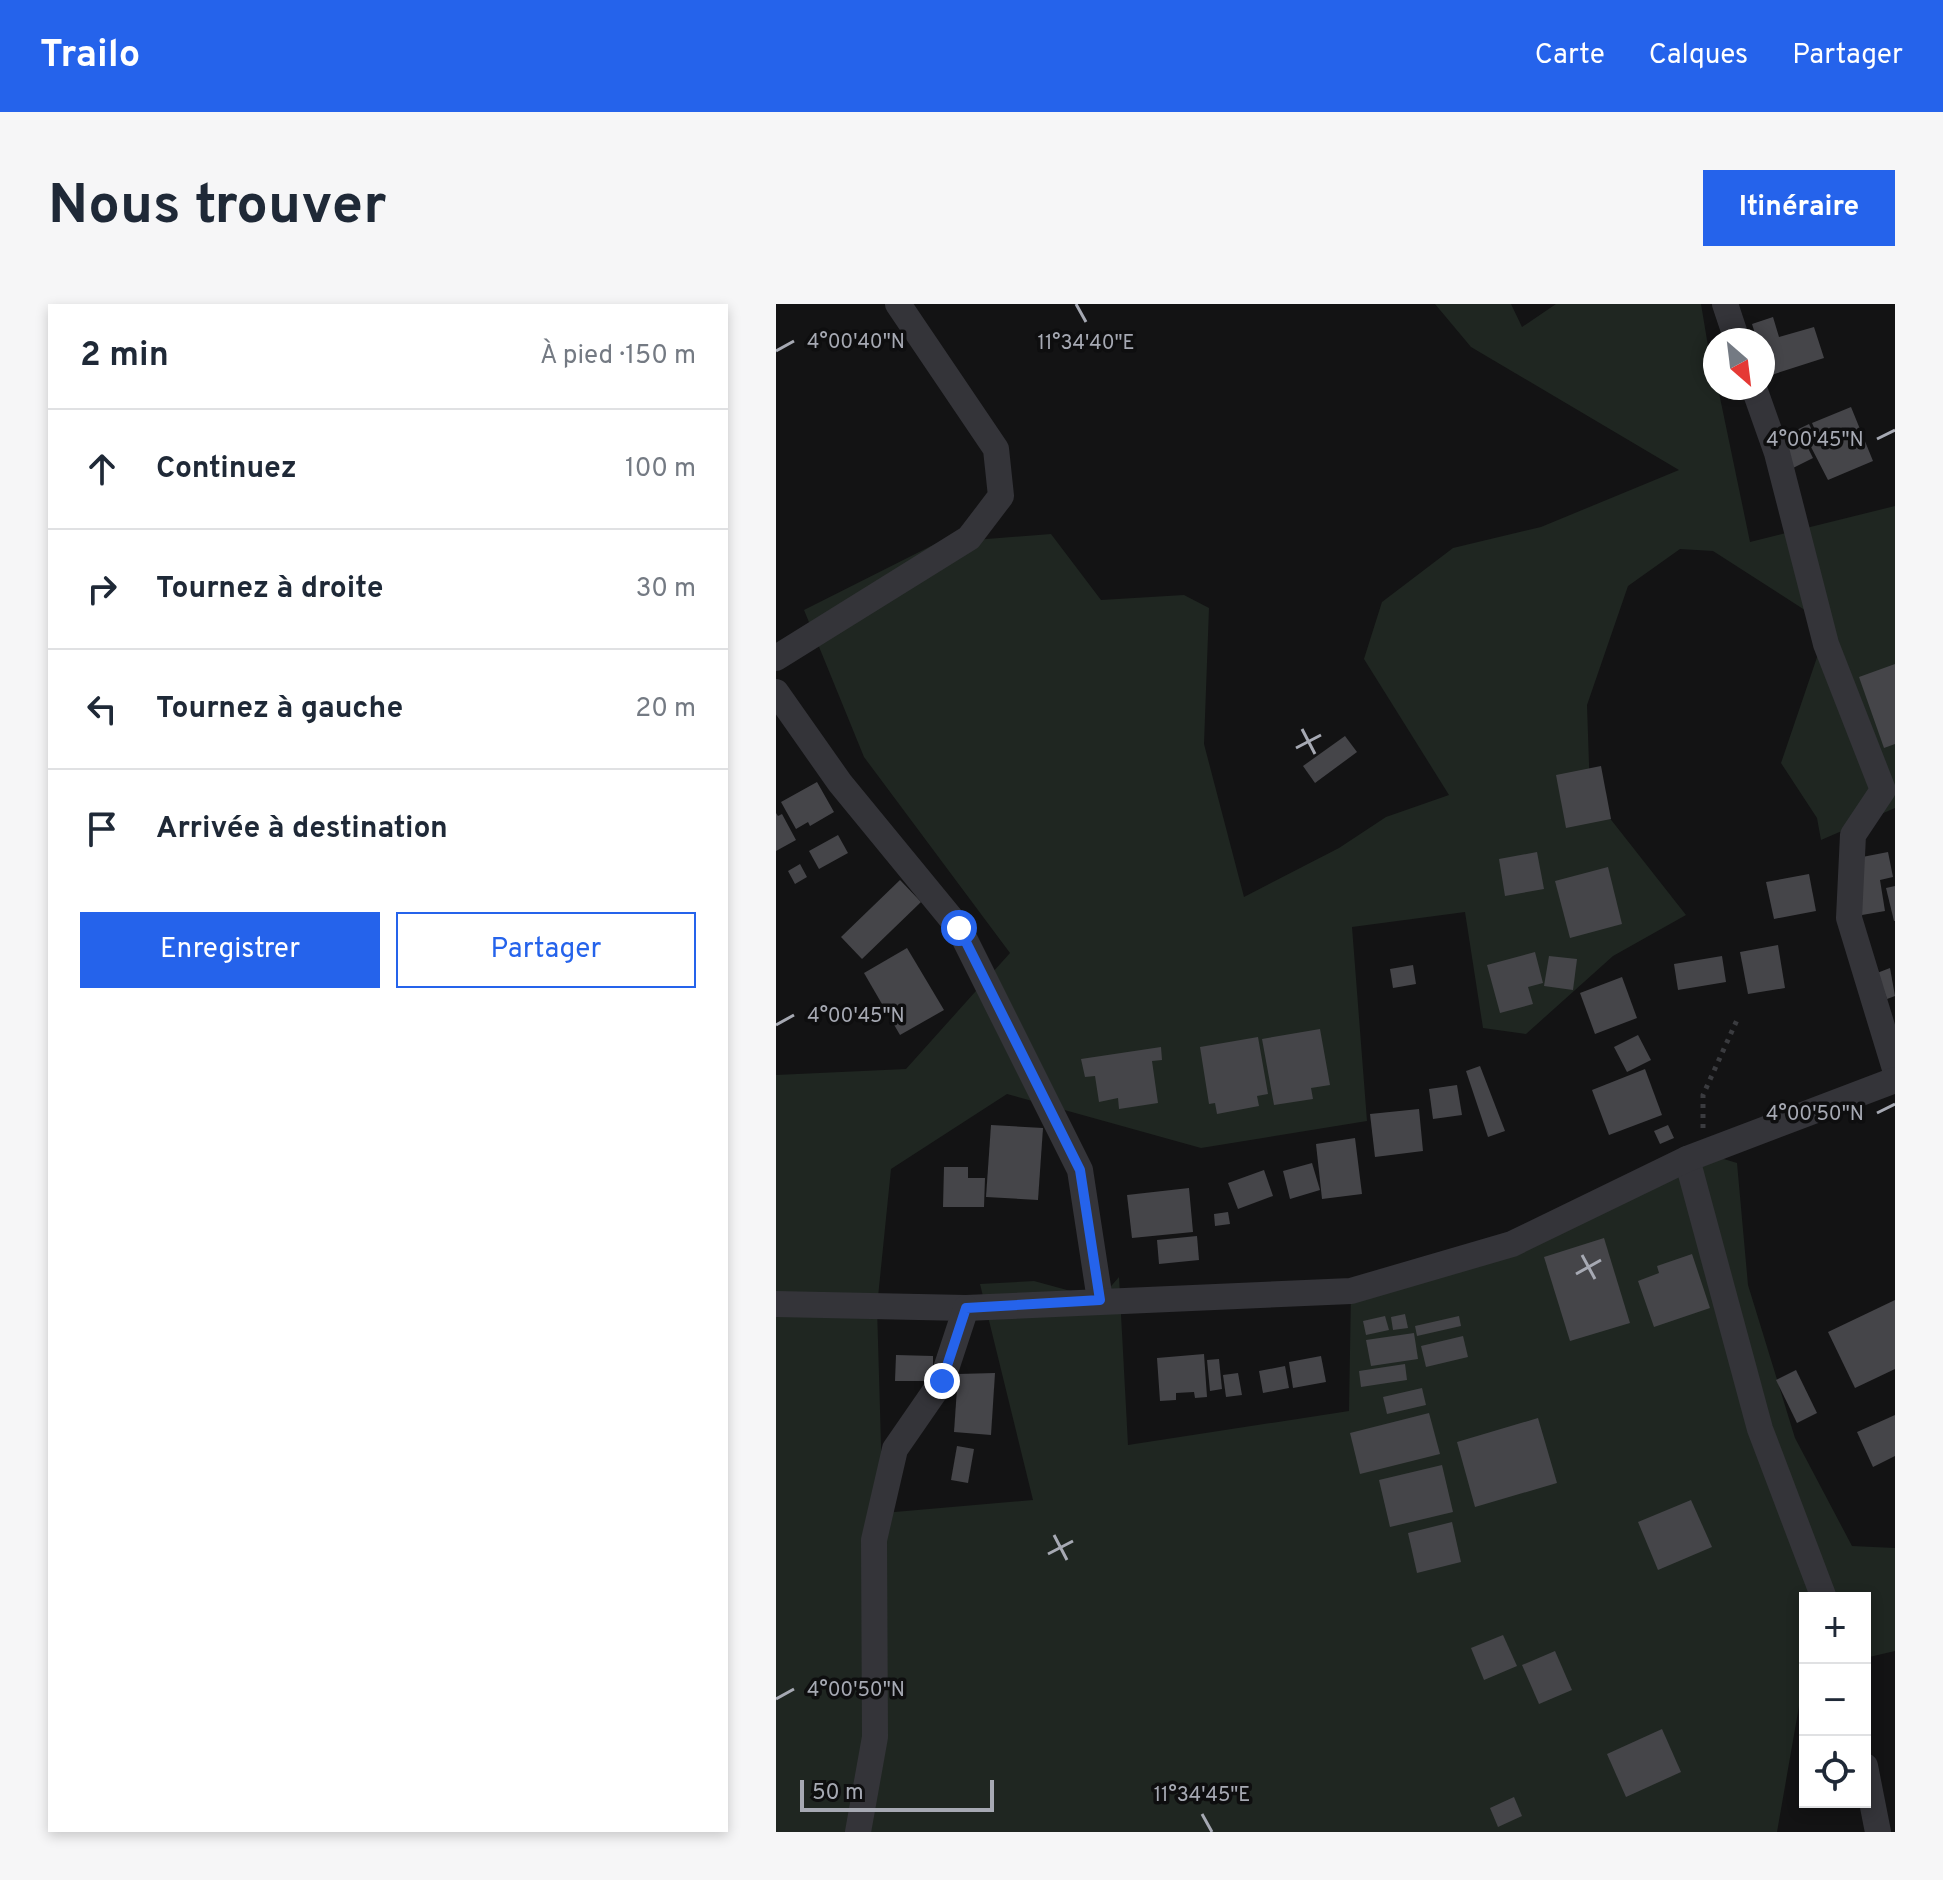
<!DOCTYPE html>
<html lang="fr">
<meta charset="utf-8">
<style>
:root{--surface:#fff;--page:#f6f6f7;--text:#1f2937;--muted:#747a83;--line:#e0e1e3;--accent:#2563eb}
body{margin:0;font-family:Overpass,sans-serif;background:var(--page);color:var(--text)}
.controls{position:absolute;right:24px;bottom:24px;display:grid;overflow:hidden;border-radius:0px;box-shadow:0 4px 12px #0003}
.controls button{width:72px;height:72px;display:grid;place-items:center;padding:0;border:0;border-bottom:2px solid var(--line);background:var(--surface);color:var(--text);font:40px sans-serif}
.compass{position:absolute;left:927px;top:24px;width:72px;height:72px;border-radius:50%;background:var(--surface);box-shadow:0 4px 12px #0003;rotate:152deg}
.scale{position:absolute;left:24px;bottom:20px;width:194px;box-sizing:border-box;padding-left:8px;border:4px solid #a6a9b3;border-top:0;font-size:22px;line-height:28px;white-space:nowrap;color:#a6a9b3;-webkit-text-stroke:6px #0e0e0f;paint-order:stroke}
.stop{position:absolute;width:24px;height:24px;margin:-18px;border:6px solid #2563eb;border-radius:50%;background:#fff}
.stop.end{background:#2563eb;border-color:#fff;box-shadow:0 2px 8px #0008}
.list{margin:0;padding:0;list-style:none}
h2{display:flex;justify-content:space-between;align-items:center;height:104px;margin:0;padding:0 32px;font-size:34px}
h2 small{font-size:26px;font-weight:400;color:var(--muted)}
.list li{display:grid;grid-template-columns:52px 1fr auto;gap:24px;align-items:center;box-sizing:border-box;height:120px;padding:0 32px;border-top:2px solid var(--line)}
.list b{display:block;font-size:30px;white-space:nowrap}
.list em{font-size:26px;font-style:normal;color:var(--muted)}
.actions{display:flex;gap:16px;padding:24px 32px}
.actions a{flex:1;padding:18px 0;border:2px solid var(--accent);border-radius:0px;text-align:center;font-size:28px;color:var(--accent)}
.actions .main{background:var(--accent);color:#fff}
.icon{flex:none;width:44px;height:44px;fill:none;stroke:currentColor;stroke-width:2;stroke-linecap:round;stroke-linejoin:round}
.map{position:relative;flex:none;width:1119px;height:1528px;overflow:hidden;border-radius:0px}
header{display:flex;align-items:center;gap:48px;box-sizing:border-box;height:112px;padding:0 40px;background:var(--accent);color:#fff}
header strong{font-size:38px}
nav{display:flex;gap:44px;margin-inline-start:auto;font-size:28px}
.intro{display:flex;align-items:center;justify-content:space-between;box-sizing:border-box;height:192px;padding:0 48px}
h1{margin:0;font-size:56px}
.button{padding:20px 36px;border-radius:0px;background:var(--accent);color:#fff;font-size:28px;font-weight:700}
main{display:flex;gap:48px;padding:0 48px}
aside{flex:1;background:var(--surface);border-radius:0px;box-shadow:0 4px 12px #0003}
.map>svg:first-child{display:block}
.green{fill:#1f2621}
.building{fill:#454549}
.lines{fill:none;stroke-linecap:round;stroke-linejoin:round}
.path{stroke:#3a3b3f;stroke-width:5;stroke-dasharray:4 6;stroke-linecap:butt}
.minor{stroke:#343439;stroke-width:26}
.route{stroke:#2563eb;stroke-width:10}
.ticks{fill:none;stroke:#a6a9b3;stroke-width:3}
.ticks-label{font-size:20px;text-anchor:middle;fill:#a6a9b3;stroke:#0e0e0f;stroke-width:7;stroke-linejoin:round;paint-order:stroke}
</style>
<header>
<strong>Trailo</strong>
<nav><a>Carte</a><a>Calques</a><a>Partager</a></nav>
</header>
<div class="intro"><h1>Nous trouver</h1><a class="button">Itinéraire</a></div>
<main>
<aside>
<h2>2 min<small>À pied · 150 m</small></h2>
<ul class="list">
<li><svg class="icon" aria-label="ahead" viewBox="0 0 24 24"><path d="M12 20V5M6 11l6-6 6 6"/></svg><div><b>Continuez</b></div><em>100 m</em></li>
<li><svg class="icon" aria-label="right" viewBox="0 0 24 24"><path d="M7 20v-9h11M14 6l5 5-5 5"/></svg><div><b>Tournez à droite</b></div><em>30 m</em></li>
<li><svg class="icon" aria-label="left" viewBox="0 0 24 24"><path d="M17 20v-9H6M10 6l-5 5 5 5"/></svg><div><b>Tournez à gauche</b></div><em>20 m</em></li>
<li><svg class="icon" aria-label="arrive" viewBox="0 0 24 24"><path d="M6 21V4h12l-3 4 3 4H6"/></svg><div><b>Arrivée à destination</b></div></li>
</ul>
<div class="actions"><a class="main">Enregistrer</a><a>Partager</a></div>
</aside>
<div class="map">
<svg width="1119" height="1528" viewBox="0 0 1119 1528">
<rect width="100%" height="100%" fill="#131314"/>
<path class="green" d="M659,0H735L746,23L780,0H925L939,84H942L974,238L1119,202V504L1045,536L1041,514L1005,459L1052,321L937,247L904,245L852,282L811,401L814,489L910,611L837,652L750,730L707,724L689,608L576,623L591,817L425,844L231,790L115,865L101,1003L107,1209L257,1196L204,980L258,977L324,995L343,973L352,1141L573,1107L575,987L736,940L928,849L961,859L972,981L1019,1134L1076,1242L1119,1244V1347L1089,1354V1294H1029V1368L1001,1528H0V771L130,765L234,649L88,453L28,306L161,239L275,230L325,296L408,291L433,304L428,440L468,593L563,544L610,513L673,491L588,355L606,298L677,244L765,223L903,166L695,43Z"/>
<g class="building">
<path d="M997,13L1003,33L1038,23L1048,54L992,72L987,36H981L976,20Z"/>
<path d="M1075,103L1097,157L1052,176L1034,141L1044,137L1036,119Z"/>
<path d="M1033,120L1041,137L1031,142L1037,154L1013,166L1006,133Z"/>
<path d="M1119,360V440L1108,444L1083,373Z"/>
<path d="M569,432L581,448L539,479L527,462Z"/>
<path d="M825,462L835,515L790,524L780,471Z"/>
<path d="M41,478L58,508L34,522L32,518L20,525L5,498Z"/>
<path d="M0,509L2,512L6,510L20,536L0,547Z"/>
<path d="M62,531L72,549L43,565L33,547Z"/>
<path d="M761,548L768,585L729,592L723,555Z"/>
<path d="M1112,548L1117,573L1104,576L1109,607L1086,611L1076,555Z"/>
<path d="M24,560L31,573L19,580L12,567Z"/>
<path d="M832,563L846,620L794,634L779,577Z"/>
<path d="M1033,570L1040,607L998,615L990,578Z"/>
<path d="M124,576L145,598L86,655L65,633Z"/>
<path d="M1119,582V617H1118L1110,584Z"/>
<path d="M1002,641L1009,684L972,690L964,648Z"/>
<path d="M131,644L168,706L124,731L88,669Z"/>
<path d="M759,648L767,679L752,683L757,700L724,709L711,661Z"/>
<path d="M773,652L801,655L797,686L768,682Z"/>
<path d="M946,652L950,678L902,686L898,660Z"/>
<path d="M637,661L640,680L617,684L614,665Z"/>
<path d="M1114,664L1119,692L1111,695L1101,669Z"/>
<path d="M846,673L861,714L819,730L804,689Z"/>
<path d="M544,725L554,781L535,784L537,795L498,801L486,735Z"/>
<path d="M862,731L875,756L851,768L838,743Z"/>
<path d="M482,733L492,790L481,792L483,802L441,810L439,799L433,800L424,743Z"/>
<path d="M385,743L386,756L376,757L382,799L343,805L342,794L323,798L319,772L309,773L305,755Z"/>
<path d="M704,762L729,827L712,833L690,767Z"/>
<path d="M869,765L886,811L833,831L816,786Z"/>
<path d="M681,781L686,811L657,815L653,785Z"/>
<path d="M643,805L647,847L599,853L594,810Z"/>
<path d="M215,821L267,824L262,896L210,893Z"/>
<path d="M892,821L898,834L884,840L878,827Z"/>
<path d="M579,834L586,890L546,895L540,840Z"/>
<path d="M536,859L544,886L514,895L507,867Z"/>
<path d="M168,863H192V874H209L208,903H167Z"/>
<path d="M488,866L497,892L462,905L452,879Z"/>
<path d="M413,884L417,928L356,934L351,891Z"/>
<path d="M452,908L454,920L439,922L438,910Z"/>
<path d="M421,932L423,956L383,960L381,936Z"/>
<path d="M828,934L854,1019L794,1037L768,953Z"/>
<path d="M916,950L934,1004L878,1023L862,977L883,969L881,962Z"/>
<path d="M1119,996V1065L1079,1084L1052,1028Z"/>
<path d="M629,1010L632,1024L617,1026L615,1013Z"/>
<path d="M609,1012L613,1026L590,1031L587,1017Z"/>
<path d="M683,1012L685,1022L641,1032L639,1022Z"/>
<path d="M638,1029L642,1055L595,1062L590,1036Z"/>
<path d="M687,1032L692,1053L650,1063L645,1042Z"/>
<path d="M428,1050L431,1093L419,1094L418,1088L400,1089V1096L384,1097L381,1054Z"/>
<path d="M120,1051L157,1052V1077H119Z"/>
<path d="M545,1052L550,1078L517,1084L513,1058Z"/>
<path d="M443,1055L446,1085L434,1087L431,1056Z"/>
<path d="M629,1060L631,1076L585,1083L583,1067Z"/>
<path d="M509,1062L513,1084L487,1089L483,1067Z"/>
<path d="M1020,1066L1041,1109L1021,1119L1000,1076Z"/>
<path d="M219,1069L215,1131L178,1128L182,1070Z"/>
<path d="M462,1069L466,1091L450,1093L447,1071Z"/>
<path d="M646,1084L650,1101L611,1110L607,1093Z"/>
<path d="M653,1109L664,1150L584,1170L574,1129Z"/>
<path d="M1119,1111V1152L1097,1163L1081,1128Z"/>
<path d="M762,1114L781,1179L699,1203L681,1138Z"/>
<path d="M181,1142L198,1145L192,1179L175,1176Z"/>
<path d="M666,1161L677,1208L614,1223L603,1176Z"/>
<path d="M915,1196L936,1243L882,1266L862,1218Z"/>
<path d="M676,1218L685,1258L641,1269L632,1229Z"/>
<path d="M727,1331L741,1362L708,1376L695,1344Z"/>
<path d="M779,1347L796,1386L763,1400L746,1361Z"/>
<path d="M886,1425L905,1468L850,1493L831,1450Z"/>
<path d="M738,1493L746,1512L722,1523L714,1504Z"/>
</g>
<g class="lines">
<path class="path" d="M927,824V791L961,716"/>
<g class="minor">
<path d="M949,0L961,36"/>
<path d="M978,84L1001,149L1050,340L1107,486L1077,531L1073,614L1119,765"/>
<path d="M0,354L193,234L225,192L220,145L122,0"/>
<path d="M0,388L64,479L183,624L304,866L324,996"/>
<path d="M911,855L984,1125L1048,1294"/>
<path d="M0,1000L190,1004L575,987L736,940L911,855L1119,776"/>
<path d="M1089,1462L1102,1528"/>
<path d="M82,1528L99,1433L98,1236L119,1145L166,1077L190,1004"/>
</g>
</g>
<g class="lines">
<path class="route" d="M166,1077L190,1004L324,996L304,866L183,624"/>
</g>
<path class="ticks" d="M300,0L310,18M0,47L18,37M1101,135L1119,126M526,425L539,450M520,444L545,431M0,721L18,711M1101,809L1119,800M806,951L819,975M800,970L825,956M278,1231L291,1256M272,1250L297,1237M0,1395L18,1385M426,1510L436,1528"/>
<g class="ticks-label">
<text x="80" y="44">4°00'40"N</text>
<text x="310" y="45">11°34'40"E</text>
<text x="1039" y="142">4°00'45"N</text>
<text x="80" y="718">4°00'45"N</text>
<text x="1039" y="816">4°00'50"N</text>
<text x="80" y="1392">4°00'50"N</text>
<text x="426" y="1497">11°34'45"E</text>
</g>
</svg>
<div class="controls">
<button>+</button>
<button>−</button>
<button><svg class="icon" aria-label="locate" viewBox="0 0 24 24"><circle cx="12" cy="12" r="6"/><path d="M12 2v4M12 18v4M2 12h4M18 12h4"/></svg></button>
</div>
<svg class="compass" viewBox="-18 -18 36 36"><path d="M0-13l5 13h-10z" fill="#e53935"/><path d="M0 13l5-13h-10z" fill="#747a83"/></svg>
<div class="scale">50 m</div>
<div class="stop" style="left:183px;top:624px"></div>
<div class="stop end" style="left:166px;top:1077px"></div>
</div>
</main>
